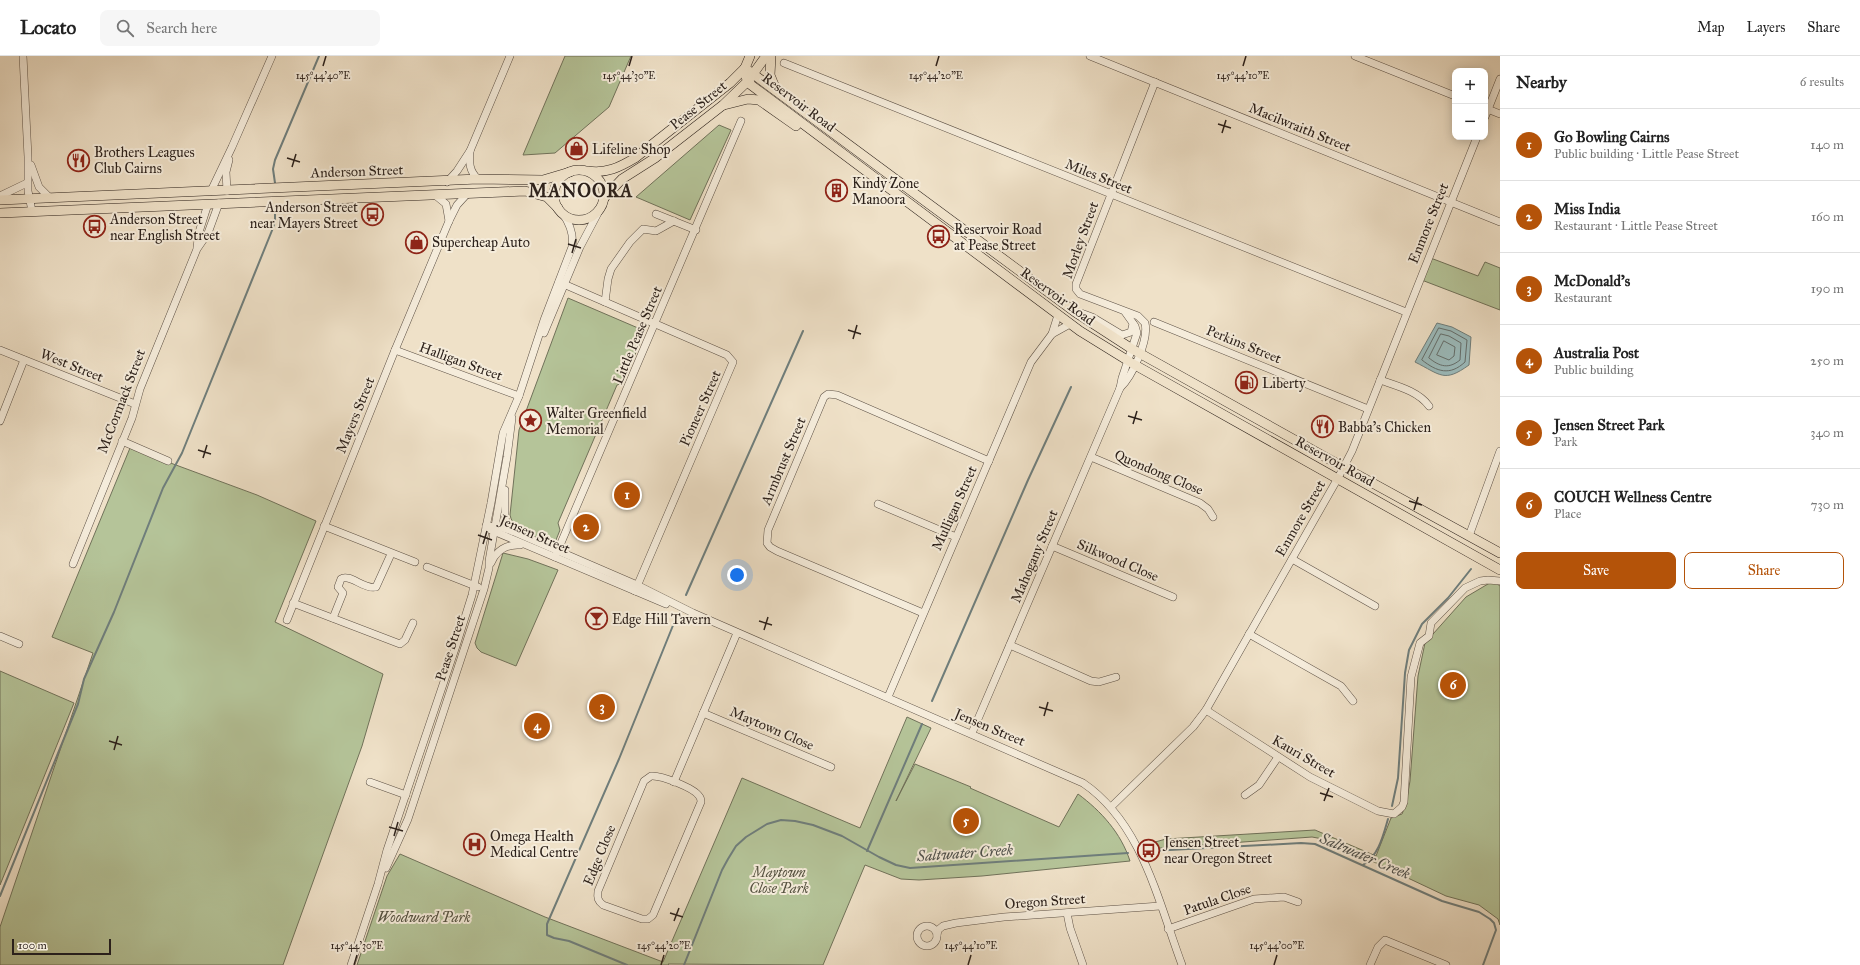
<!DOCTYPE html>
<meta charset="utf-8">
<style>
:root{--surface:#fff;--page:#f6f6f6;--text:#222;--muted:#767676;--line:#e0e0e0;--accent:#b45309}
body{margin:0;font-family:"IM FELL Great Primer",serif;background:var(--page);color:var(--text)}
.controls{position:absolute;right:12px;top:12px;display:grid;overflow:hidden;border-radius:8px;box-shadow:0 2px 10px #0003}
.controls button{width:36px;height:36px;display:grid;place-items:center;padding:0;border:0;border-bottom:1px solid var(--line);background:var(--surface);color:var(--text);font:20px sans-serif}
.scale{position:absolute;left:12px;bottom:10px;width:99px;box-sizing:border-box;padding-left:4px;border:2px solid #2c211b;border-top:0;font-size:11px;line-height:14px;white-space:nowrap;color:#2c211b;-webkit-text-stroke:3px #f5ecdb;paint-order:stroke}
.you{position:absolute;left:737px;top:519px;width:14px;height:14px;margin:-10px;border:3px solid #fff;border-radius:50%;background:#1a73e8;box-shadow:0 0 0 6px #1a73e833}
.badge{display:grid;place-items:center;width:26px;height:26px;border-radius:50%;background:var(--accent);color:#fff;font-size:13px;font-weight:700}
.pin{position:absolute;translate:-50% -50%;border:2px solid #fff;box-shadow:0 1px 4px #0006}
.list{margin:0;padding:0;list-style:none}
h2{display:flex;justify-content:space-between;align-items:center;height:52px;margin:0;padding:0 16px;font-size:17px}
h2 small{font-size:13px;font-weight:400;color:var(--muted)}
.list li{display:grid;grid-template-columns:26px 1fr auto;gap:12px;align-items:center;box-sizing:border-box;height:72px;padding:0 16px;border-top:1px solid var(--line)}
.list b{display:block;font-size:15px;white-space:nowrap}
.list p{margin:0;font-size:13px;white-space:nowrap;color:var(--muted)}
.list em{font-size:13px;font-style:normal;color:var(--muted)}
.actions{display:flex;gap:8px;padding:12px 16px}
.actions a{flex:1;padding:9px 0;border:1px solid var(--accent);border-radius:8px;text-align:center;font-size:14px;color:var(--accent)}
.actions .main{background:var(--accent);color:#fff}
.icon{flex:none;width:22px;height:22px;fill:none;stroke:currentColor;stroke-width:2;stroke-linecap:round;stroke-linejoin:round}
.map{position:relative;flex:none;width:1500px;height:909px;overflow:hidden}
header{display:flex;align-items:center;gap:24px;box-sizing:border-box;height:56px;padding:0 20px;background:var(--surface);border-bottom:1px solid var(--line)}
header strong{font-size:19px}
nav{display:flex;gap:22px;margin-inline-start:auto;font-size:14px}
.search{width:280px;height:36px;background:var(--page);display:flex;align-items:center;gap:10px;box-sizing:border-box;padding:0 14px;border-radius:8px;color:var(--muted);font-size:15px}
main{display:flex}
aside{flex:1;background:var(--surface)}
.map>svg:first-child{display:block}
.green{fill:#b5c499;stroke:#70725a}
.water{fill:#9cbcbd;stroke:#6f7e7c}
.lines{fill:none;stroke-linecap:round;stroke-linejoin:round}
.shore{stroke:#646e6c;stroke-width:1}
.stream{stroke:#6f7e7c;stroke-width:2}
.minor-casing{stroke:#5d5146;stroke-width:8}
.major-casing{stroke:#2c211b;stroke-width:10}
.minor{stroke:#f5ecdb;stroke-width:7}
.major{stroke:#efe1c8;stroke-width:9}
.ticks{fill:none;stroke:#2c211b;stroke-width:1.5}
.labels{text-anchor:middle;stroke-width:4;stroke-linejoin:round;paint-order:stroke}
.street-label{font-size:14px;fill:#2c211b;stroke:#f5ecdb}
.poi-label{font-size:14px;fill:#2c211b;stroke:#f5ecdb;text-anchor:start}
.park-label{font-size:14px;font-style:italic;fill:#555241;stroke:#f5ecdb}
.water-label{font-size:15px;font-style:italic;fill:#4e504c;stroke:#f5ecdb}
.district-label{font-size:18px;font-weight:bold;letter-spacing:1px;fill:#2c211b;stroke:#f5ecdb}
.ticks-label{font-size:10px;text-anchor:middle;fill:#2c211b;stroke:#f5ecdb;stroke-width:4;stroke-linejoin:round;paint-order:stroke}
</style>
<header>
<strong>Locato</strong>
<div class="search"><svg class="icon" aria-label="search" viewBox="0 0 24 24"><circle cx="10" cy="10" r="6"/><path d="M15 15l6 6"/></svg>Search here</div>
<nav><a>Map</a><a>Layers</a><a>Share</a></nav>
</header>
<main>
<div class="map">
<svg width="1500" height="909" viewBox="0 0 1500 909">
<rect width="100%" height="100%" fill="#efe1c8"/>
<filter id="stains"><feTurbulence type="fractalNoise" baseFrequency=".005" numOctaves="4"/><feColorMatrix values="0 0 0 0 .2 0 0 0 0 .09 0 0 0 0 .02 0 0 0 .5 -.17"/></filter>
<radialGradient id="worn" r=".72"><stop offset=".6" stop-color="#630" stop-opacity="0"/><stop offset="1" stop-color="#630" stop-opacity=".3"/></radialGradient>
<g class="green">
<path d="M565,0H631L609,51L555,97L523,99Z"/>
<path d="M719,69L731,74L690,164L636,141Z"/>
<path d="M1428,201L1478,220L1485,206L1500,212V254L1419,223Z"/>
<path d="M568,242L645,275L623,327L617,329L558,467L560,474L556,484L549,487C534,480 514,477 510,459L519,374Z"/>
<path d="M130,392L257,439L316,465L275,566L383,618L362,690L283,909H0V871L93,597L52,581Z"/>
<path d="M503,497L528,503L558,514L516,610L481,596L477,592L475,587Z"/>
<path d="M1493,525L1500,530V869L1498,863L1479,849L1446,840L1374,806L1323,783L1312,781L1147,793L1144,789L1166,783L1315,774L1376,800L1391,762L1402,758L1406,748L1410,725L1418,620L1425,587L1466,541Z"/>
<path d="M0,615L74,647L0,829Z"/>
<path d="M907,661L931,672L896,745L915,708L971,731L970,732L1059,771L1078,738C1101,755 1121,777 1130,805L982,820L919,824L901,823L865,809L823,909L668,908L669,909H357L387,820L400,798L545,861L663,906L742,722L860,772Z"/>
</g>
<path class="water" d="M1437,267L1452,271L1471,281L1469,309C1444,327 1441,319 1415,306Z"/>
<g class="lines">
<g class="shore">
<path d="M1439,272L1451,275L1467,284L1465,306C1450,320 1437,316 1422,304Z"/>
<path d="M1441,278L1449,280L1461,287L1460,304C1449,313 1440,311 1429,302Z"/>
<path d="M1444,285L1455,291L1454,300L1449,304L1437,299Z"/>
</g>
<g class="stream">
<path d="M275,127L273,113L275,104L319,0"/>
<path d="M686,539L803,275"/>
<path d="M932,645L1028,424L1071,331"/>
<path d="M1392,750L1398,722L1405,617L1409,594L1422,568L1448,542L1471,513"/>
<path d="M867,795L922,668"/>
<path d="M1151,795L1301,787L1315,788L1442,845L1479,856L1490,863L1494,867L1496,874L1483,909"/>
<path d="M1363,809C1379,799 1383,780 1388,763"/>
<path d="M0,840L78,648L84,623L114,556L163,432L182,397L273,172L275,165V151"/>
<path d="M627,909L569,885L554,882L547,879V868L619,703L676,562"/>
<path d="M684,909L722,814L728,803L736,790L746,781L767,768L781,764L795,765L813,769L842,780L879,801L896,809L910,812L1128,797"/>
</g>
<defs>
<g id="minor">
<path d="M23,0L28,101V135L32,155"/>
<path d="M1090,0L1500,166"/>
<path d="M1355,0L1455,40"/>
<path d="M784,7L1406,256"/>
<path d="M1485,52L1500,58"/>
<path d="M1485,61L1500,23"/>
<path d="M31,109L39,131L50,142"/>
<path d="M478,123C469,115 469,106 470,95L510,0"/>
<path d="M447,126L457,115L470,95"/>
<path d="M211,135L232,91L272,0"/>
<path d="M227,135L226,116L229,104"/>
<path d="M435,139L446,148L449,165"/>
<path d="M0,140L27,127"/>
<path d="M656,158L696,174"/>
<path d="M197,191L199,176L208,148"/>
<path d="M559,226L727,299L733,306L635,535"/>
<path d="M605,246L608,223L611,213L630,186L643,173L656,175L674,165"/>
<path d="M1081,257L1092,261L1122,279L1131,276L1133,268"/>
<path d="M1154,266L1368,353"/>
<path d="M544,277L580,191L599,155"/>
<path d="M1052,278L1058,259"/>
<path d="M0,294L135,348"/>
<path d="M395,294L519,340"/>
<path d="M1380,324C1397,330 1418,335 1429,350"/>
<path d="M1120,332C1132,321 1149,284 1145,267L1138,260L1080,238L1076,233V228L1155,26"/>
<path d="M0,365L24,304"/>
<path d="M122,385L168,405"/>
<path d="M1091,401L1200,447L1208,453L1213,461"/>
<path d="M505,434V463L512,475"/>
<path d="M878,448L956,481"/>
<path d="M324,470L415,506"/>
<path d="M486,470L499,471L512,475L637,529L693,557L1083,727C1142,767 1158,845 1182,909"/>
<path d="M491,474L666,548"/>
<path d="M1469,480L1500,395"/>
<path d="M1052,490L1173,541"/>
<path d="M555,501L741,65"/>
<path d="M1292,503L1375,550"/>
<path d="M491,507C496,495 506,488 520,489"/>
<path d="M73,508L132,362L140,333L197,193L208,177L219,147"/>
<path d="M427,511L478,531"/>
<path d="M293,547L400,588L405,584L413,567"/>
<path d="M923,557L777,495L770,491L767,487L768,474L824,341L828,338L837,339L989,405"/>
<path d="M333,562L343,537L338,531L341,523C349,517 365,534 376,531L391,498"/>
<path d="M287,564L395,294L449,165L457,149L467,138"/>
<path d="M1249,578L1341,630L1353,645"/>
<path d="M0,580L19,588"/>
<path d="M1010,589L1091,625L1099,626L1116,621"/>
<path d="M888,641L1031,306L1052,278L1070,268"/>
<path d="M1206,654L1310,721L1378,755L1394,758L1402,751L1404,746L1411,621L1420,587L1429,580L1431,567L1465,532L1480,525L1488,524L1500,525"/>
<path d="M703,657L831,711"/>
<path d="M972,677L1120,332L1122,322L1137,277L1135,270L1125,256"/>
<path d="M651,720C661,719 694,732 699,740C700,741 701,744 701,746L653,859L648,863H642L603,849C598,845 597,842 598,835L644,725Z"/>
<path d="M370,726L406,739"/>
<path d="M674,726L737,577"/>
<path d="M1245,739L1259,729L1278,701"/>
<path d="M1111,751L1193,671L1206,654L1338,422L1352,395L1477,81"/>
<path d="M386,812L408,763L484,533L489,512V505L507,401L512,362"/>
<path d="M1067,857L1070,872L1083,909"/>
<circle cx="927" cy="880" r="10"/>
<path d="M1168,873L1254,843L1284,841L1298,846"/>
<path d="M937,879L938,874L943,870L956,867L1004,861L1160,850"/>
<path d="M351,909L378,828L387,794L456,590L472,539L491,447L503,377L519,340L544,264L572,191C574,178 570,168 563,158"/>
<path d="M1370,909L1378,891L1385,884L1446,909"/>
</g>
<g id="major">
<path d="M771,0L770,19L776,34"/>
<path d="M745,12L746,21L751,29L1080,275L1135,309L1500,514"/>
<path d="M745,12L1075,256L1132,293L1327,402L1500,497"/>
<path d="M724,49L748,43L759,44L796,70"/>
<circle cx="579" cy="139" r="25"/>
<path d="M588,115C606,118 620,111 635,102L730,27L745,12L750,0"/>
<path d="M604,142L622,123L655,102L723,49L748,25L766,0"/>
<path d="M0,144L478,123L543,124L570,116"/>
<path d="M0,157L525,135L547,141L558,152"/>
</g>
</defs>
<use href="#minor" class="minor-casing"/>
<use href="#major" class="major-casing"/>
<use href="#minor" class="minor"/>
<use href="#major" class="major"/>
</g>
<path class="ticks" d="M323,10L326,0M629,10L632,0M936,10L939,0M1243,10L1246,0M1218,68L1231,72M1222,77L1226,64M287,102L300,106M292,111L296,98M568,188L581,192M572,197L576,183M848,274L861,278M853,283L857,269M1128,360L1142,364M1133,368L1137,355M198,394L211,398M203,402L207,389M1409,445L1422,449M1414,454L1418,441M478,479L492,484M483,488L487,475M759,565L772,569M764,574L768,561M1039,651L1053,655M1044,660L1048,646M109,685L122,689M114,694L118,680M1320,737L1333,741M1324,745L1329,732M389,771L403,775M394,780L398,766M670,857L683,861M674,865L679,852M354,909L357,899M661,909L664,899M968,909L971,899M1274,909L1277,899"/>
<defs>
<symbol id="shop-ring" viewBox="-11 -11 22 22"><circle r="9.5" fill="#f5ecdb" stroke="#8f2418" stroke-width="1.5"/><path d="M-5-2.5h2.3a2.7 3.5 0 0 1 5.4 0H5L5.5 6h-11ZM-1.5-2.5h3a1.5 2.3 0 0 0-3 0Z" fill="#8f2418"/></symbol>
<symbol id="restaurant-ring" viewBox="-11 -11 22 22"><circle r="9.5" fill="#f5ecdb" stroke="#8f2418" stroke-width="1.5"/><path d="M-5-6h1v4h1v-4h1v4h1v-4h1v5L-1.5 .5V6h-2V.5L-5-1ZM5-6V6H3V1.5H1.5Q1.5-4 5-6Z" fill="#8f2418"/></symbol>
<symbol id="building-ring" viewBox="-11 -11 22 22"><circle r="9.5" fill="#f5ecdb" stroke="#8f2418" stroke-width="1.5"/><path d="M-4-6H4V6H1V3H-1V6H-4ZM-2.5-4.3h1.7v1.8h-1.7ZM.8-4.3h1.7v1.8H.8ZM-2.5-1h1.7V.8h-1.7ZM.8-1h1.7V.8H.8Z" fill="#8f2418"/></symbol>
<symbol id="bus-ring" viewBox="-11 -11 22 22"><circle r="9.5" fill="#f5ecdb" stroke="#8f2418" stroke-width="1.5"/><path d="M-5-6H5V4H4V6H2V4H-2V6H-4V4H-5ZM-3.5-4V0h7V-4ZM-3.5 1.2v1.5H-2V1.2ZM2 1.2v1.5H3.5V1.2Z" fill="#8f2418"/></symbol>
<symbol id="fuel-ring" viewBox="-11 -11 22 22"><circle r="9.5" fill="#f5ecdb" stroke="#8f2418" stroke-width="1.5"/><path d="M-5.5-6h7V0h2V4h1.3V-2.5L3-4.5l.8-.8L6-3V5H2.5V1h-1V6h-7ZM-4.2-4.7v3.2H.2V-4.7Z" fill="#8f2418"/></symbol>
<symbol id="sight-ring" viewBox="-11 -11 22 22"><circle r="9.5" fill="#f5ecdb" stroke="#8f2418" stroke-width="1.5"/><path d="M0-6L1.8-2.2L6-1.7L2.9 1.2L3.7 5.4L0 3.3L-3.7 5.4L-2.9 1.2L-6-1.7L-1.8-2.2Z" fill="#8f2418"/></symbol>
<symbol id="bar-ring" viewBox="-11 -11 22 22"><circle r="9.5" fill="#f5ecdb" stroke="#8f2418" stroke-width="1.5"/><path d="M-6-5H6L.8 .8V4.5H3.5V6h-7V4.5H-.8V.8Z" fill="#8f2418"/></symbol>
<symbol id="hospital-ring" viewBox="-11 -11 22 22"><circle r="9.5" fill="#f5ecdb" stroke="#8f2418" stroke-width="1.5"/><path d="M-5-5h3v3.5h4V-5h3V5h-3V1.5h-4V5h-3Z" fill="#8f2418"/></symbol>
</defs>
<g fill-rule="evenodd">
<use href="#shop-ring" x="564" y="80" width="25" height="25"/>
<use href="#restaurant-ring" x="66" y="92" width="25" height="25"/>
<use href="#building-ring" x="824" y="122" width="25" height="25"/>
<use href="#bus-ring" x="360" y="146" width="25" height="25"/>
<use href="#bus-ring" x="82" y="158" width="25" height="25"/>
<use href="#bus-ring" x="926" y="168" width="25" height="25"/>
<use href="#shop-ring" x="404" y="174" width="25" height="25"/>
<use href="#fuel-ring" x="1234" y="314" width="25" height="25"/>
<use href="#sight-ring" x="518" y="352" width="25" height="25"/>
<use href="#restaurant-ring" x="1310" y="358" width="25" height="25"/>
<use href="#bar-ring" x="584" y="550" width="25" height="25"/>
<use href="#hospital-ring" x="462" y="776" width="25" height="25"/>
<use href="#bus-ring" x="1136" y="782" width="25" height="25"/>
</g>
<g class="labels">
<g class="street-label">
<text transform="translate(799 46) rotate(37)" y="5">Reservoir Road</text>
<text transform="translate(698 49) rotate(-39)" y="5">Pease Street</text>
<text transform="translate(1300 71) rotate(22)" y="5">Macilwraith Street</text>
<text transform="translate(357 115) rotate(-2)" y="5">Anderson Street</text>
<text transform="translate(1099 120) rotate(22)" y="5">Miles Street</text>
<text transform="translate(1428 167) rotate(-68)" y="5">Enmore Street</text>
<text transform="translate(1080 184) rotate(-70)" y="5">Morley Street</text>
<text transform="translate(1058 240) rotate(36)" y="5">Reservoir Road</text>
<text transform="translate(637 279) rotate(-67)" y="5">Little Pease Street</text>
<text transform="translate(1244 288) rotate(22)" y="5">Perkins Street</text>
<text transform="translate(461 305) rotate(20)" y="5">Halligan Street</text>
<text transform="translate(72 309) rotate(22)" y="5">West Street</text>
<text transform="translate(121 345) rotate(-69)" y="5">McCormack Street</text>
<text transform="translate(700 352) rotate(-66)" y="5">Pioneer Street</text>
<text transform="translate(355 359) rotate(-68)" y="5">Mayers Street</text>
<text transform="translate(783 405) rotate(-67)" y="5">Armbrust Street</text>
<text transform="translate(1335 405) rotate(29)" y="5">Reservoir Road</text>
<text transform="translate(1159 416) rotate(23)" y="5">Quondong Close</text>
<text transform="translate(954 452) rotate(-66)" y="5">Mulligan Street</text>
<text transform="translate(1300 462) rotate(-60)" y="5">Enmore Street</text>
<text transform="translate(535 478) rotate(24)" y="5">Jensen Street</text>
<text transform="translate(1034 500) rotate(-67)" y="5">Mahogany Street</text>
<text transform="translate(1118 504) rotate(23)" y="5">Silkwood Close</text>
<text transform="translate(450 592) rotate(-72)" y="5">Pease Street</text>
<text transform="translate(990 671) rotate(23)" y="5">Jensen Street</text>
<text transform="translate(772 672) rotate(23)" y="5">Maytown Close</text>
<text transform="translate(1304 700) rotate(30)" y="5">Kauri Street</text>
<text transform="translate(599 799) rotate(-68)" y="5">Edge Close</text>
<text transform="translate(1217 843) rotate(-19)" y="5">Patula Close</text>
<text transform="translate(1045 845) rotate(-4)" y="5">Oregon Street</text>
</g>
<g class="poi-label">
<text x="592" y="98">Lifeline Shop</text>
<text x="94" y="101">Brothers Leagues<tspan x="94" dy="16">Club Cairns</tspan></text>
<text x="852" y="132">Kindy Zone<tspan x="852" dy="16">Manoora</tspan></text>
<text x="358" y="156" text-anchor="end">Anderson Street<tspan x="358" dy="16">near Mayers Street</tspan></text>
<text x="110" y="168">Anderson Street<tspan x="110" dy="16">near English Street</tspan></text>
<text x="954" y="178">Reservoir Road<tspan x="954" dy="16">at Pease Street</tspan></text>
<text x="432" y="191">Supercheap Auto</text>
<text x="1262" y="332">Liberty</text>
<text x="546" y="362">Walter Greenfield<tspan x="546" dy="16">Memorial</tspan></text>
<text x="1338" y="376">Babba's Chicken</text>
<text x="612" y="568">Edge Hill Tavern</text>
<text x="490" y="785">Omega Health<tspan x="490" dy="16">Medical Centre</tspan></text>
<text x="1164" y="791">Jensen Street<tspan x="1164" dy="16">near Oregon Street</tspan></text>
</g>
<g class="park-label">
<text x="779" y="821">Maytown<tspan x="779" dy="16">Close Park</tspan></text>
<text x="424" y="866">Woodward Park</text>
</g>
<g class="water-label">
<text transform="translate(965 797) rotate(-4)" y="5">Saltwater Creek</text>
<text transform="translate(1365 800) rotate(23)" y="5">Saltwater Creek</text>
</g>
<g class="district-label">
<text x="581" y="141">MANOORA</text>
</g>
</g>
<g class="ticks-label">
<text x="323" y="23">145°44'40"E</text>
<text x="629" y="23">145°44'30"E</text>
<text x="936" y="23">145°44'20"E</text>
<text x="1243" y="23">145°44'10"E</text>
<text x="357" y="893">145°44'30"E</text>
<text x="664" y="893">145°44'20"E</text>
<text x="971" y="893">145°44'10"E</text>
<text x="1277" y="893">145°44'00"E</text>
</g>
<rect width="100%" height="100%" filter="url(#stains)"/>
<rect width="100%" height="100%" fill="url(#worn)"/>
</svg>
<div class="controls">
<button>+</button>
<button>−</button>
</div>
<div class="scale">100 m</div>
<div class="you"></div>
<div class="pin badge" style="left:627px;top:439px">1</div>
<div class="pin badge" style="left:586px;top:471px">2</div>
<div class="pin badge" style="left:602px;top:651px">3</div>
<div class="pin badge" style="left:537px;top:670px">4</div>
<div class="pin badge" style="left:966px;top:765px">5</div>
<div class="pin badge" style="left:1453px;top:629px">6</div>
</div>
<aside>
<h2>Nearby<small>6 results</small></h2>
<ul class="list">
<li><span class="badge">1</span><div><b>Go Bowling Cairns</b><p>Public building · Little Pease Street</p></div><em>140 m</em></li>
<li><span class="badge">2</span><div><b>Miss India</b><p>Restaurant · Little Pease Street</p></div><em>160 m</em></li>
<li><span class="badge">3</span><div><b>McDonald's</b><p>Restaurant</p></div><em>190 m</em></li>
<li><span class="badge">4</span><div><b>Australia Post</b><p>Public building</p></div><em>250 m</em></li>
<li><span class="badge">5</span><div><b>Jensen Street Park</b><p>Park</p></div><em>340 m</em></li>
<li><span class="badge">6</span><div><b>COUCH Wellness Centre</b><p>Place</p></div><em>730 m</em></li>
</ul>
<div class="actions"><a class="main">Save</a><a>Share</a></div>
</aside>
</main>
